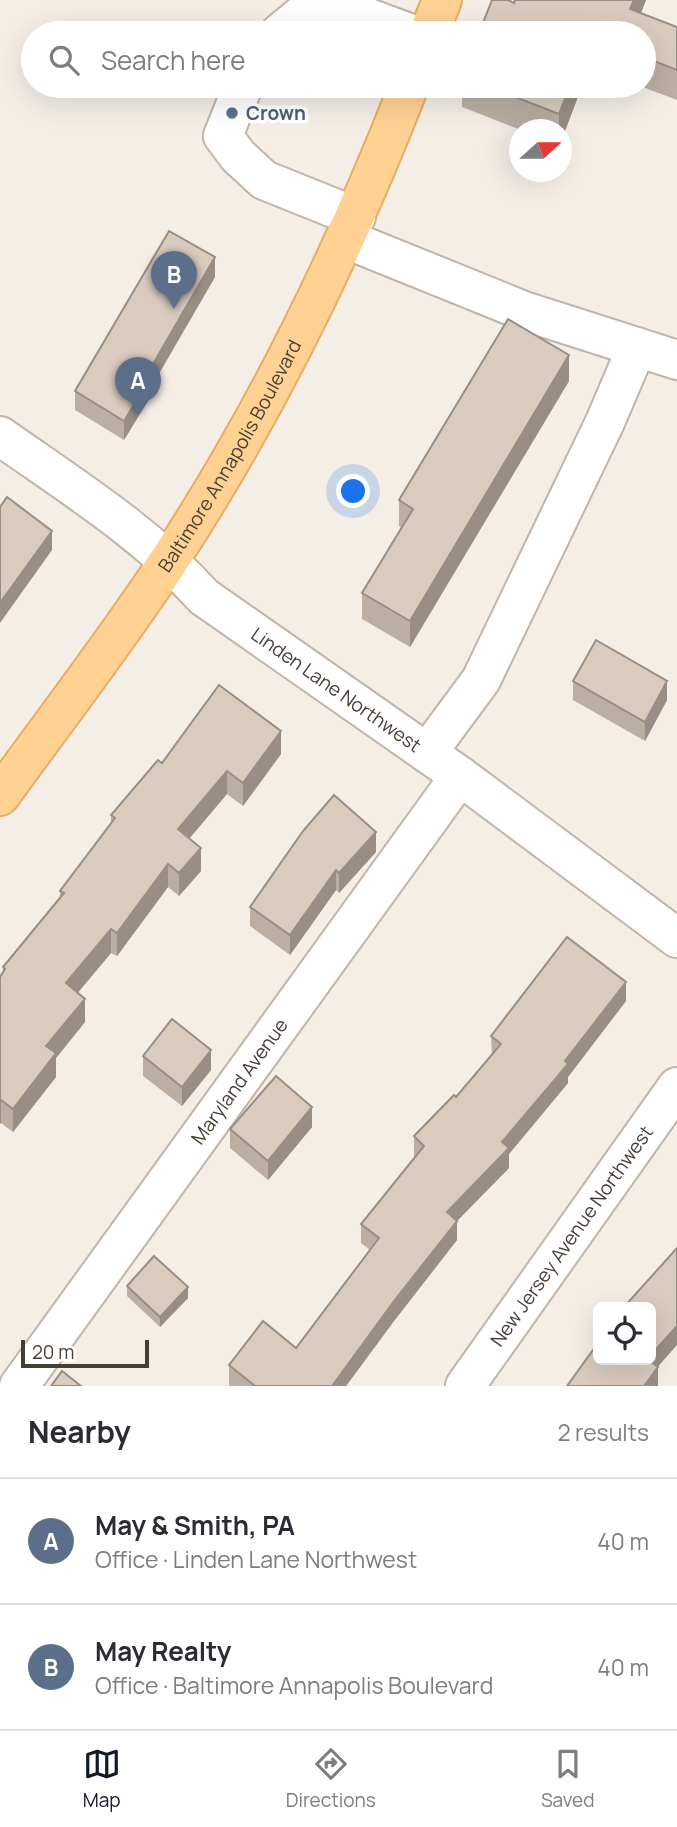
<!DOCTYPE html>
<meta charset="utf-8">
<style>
:root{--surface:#fff;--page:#f2f2f3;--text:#2b2b33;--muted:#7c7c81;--line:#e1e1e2;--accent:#111827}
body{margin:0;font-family:Manrope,sans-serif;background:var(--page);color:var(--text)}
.controls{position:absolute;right:21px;bottom:21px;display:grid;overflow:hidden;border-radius:10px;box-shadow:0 7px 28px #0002}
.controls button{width:63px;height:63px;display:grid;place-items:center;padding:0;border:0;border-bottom:2px solid var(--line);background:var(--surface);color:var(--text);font:35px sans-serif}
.compass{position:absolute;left:509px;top:119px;width:63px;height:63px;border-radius:50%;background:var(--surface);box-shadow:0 7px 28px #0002;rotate:69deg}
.scale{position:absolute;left:21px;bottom:18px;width:128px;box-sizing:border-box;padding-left:7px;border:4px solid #473e35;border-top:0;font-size:19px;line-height:24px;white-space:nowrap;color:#473e35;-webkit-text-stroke:5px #fff;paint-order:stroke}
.you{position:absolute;left:354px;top:492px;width:24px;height:24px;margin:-18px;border:5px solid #fff;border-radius:50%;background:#1a73e8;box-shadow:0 0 0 10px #1a73e833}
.badge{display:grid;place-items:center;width:46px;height:46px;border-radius:50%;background:var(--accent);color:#fff;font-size:23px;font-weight:700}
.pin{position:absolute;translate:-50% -58px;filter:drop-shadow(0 2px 4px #0008)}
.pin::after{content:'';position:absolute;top:37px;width:24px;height:21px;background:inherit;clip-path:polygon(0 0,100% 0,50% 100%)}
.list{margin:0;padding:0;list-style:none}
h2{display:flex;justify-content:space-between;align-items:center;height:91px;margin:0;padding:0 28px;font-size:30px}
h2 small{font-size:23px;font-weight:400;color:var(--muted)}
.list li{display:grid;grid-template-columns:46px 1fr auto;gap:21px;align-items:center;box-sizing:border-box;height:126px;padding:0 28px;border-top:2px solid var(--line)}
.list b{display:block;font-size:26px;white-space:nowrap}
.list p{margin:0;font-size:23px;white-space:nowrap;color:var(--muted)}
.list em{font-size:23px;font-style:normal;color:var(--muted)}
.icon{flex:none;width:38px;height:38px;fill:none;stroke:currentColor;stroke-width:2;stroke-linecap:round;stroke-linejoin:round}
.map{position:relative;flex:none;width:677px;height:1386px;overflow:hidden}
.search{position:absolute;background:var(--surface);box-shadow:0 7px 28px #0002;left:21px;right:21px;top:21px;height:77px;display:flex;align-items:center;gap:18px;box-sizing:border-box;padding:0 24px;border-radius:38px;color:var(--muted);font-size:26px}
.sheet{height:343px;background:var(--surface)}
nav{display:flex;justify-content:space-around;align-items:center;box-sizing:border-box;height:98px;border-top:2px solid var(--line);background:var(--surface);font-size:19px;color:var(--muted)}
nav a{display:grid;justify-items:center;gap:4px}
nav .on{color:var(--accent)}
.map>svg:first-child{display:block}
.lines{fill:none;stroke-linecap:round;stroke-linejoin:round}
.minor-casing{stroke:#c0b4a9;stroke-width:42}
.major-casing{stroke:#e8ac61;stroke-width:42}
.minor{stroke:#fff;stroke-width:38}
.major{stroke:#ffd294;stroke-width:38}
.wall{fill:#bbafa3}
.shaded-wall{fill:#988e85}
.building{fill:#d9cbbe;stroke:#988e85;stroke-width:2}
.service-dot{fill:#5c6f8a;stroke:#fff;stroke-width:2.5}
.labels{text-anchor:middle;stroke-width:7;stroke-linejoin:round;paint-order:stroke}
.service-label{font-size:19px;font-weight:bold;fill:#4e5e75;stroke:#fff;text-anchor:start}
.street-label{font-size:19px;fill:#473e35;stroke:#fff}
</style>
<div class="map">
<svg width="677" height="1386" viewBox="0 0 677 1386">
<rect width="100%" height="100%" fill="#f4eee7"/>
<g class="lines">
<defs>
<g id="minor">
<path d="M320,0L409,33"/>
<path d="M280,33L320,0"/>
<path d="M243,86L223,136L238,156L264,180L356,217"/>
<path d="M346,239L524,311L677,360"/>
<path id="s1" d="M0,436C71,486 145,532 204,597L460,776L677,938"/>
<path d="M427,753L481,680L605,422L637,347"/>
<path id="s2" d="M19,1386L460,776"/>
<path id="s3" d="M465,1386L677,1087"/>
</g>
<g id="major">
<path d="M429,33L442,0"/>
<path id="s4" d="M0,796C57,717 117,640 170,559C267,411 345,250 409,86"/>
</g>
</defs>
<use href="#minor" class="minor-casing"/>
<use href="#major" class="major-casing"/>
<use href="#minor" class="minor"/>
<use href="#major" class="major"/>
</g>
<g class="wall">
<path d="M646,0L641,13L677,27V100L640,86H644V33L514,3Z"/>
<path d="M462,86H582L562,139V130H521L462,107Z"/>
<path d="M215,277L157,377V386L124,440L75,410V391Z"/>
<path d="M569,381L410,647L362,619V593L402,528L399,526V500Z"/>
<path d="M573,681L667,700L645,741L573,700Z"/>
<path d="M281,754L243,806L227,794L189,838L201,871L179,896L168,887L117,956L111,953L77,993L85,1022L56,1058V1077L13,1132L1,1123L0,1124L3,967L60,898V891L111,822V815L162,763Z"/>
<path d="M376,852L339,893L336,890L290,955L250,926V907Z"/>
<path d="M626,1001L568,1077V1083L509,1154V1168L457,1221V1240L394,1321L346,1386H230L229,1385V1365L296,1348L370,1250L361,1243V1224L416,1157L414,1156V1136L456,1097L492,1056L491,1036Z"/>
<path d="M143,1056L211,1070L182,1106L143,1076Z"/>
<path d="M312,1127L268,1180L230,1148V1129Z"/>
<path d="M127,1286L188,1298L160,1327L127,1296Z"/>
</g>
<g class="shaded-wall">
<path d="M634,0H646L633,33L630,9Z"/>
<path d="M570,86H582L562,139V130H559V114Z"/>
<path d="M215,257V277L157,377V386L124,440V421L153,364Z"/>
<path d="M569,355V381L410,647V621Z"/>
<path d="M52,531V550L0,623V603Z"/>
<path d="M667,681V700L645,741V722Z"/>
<path d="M281,731V754L243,806V783Z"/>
<path d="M227,771V794L178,852V829Z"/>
<path d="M376,832V852L339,893V873Z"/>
<path d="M201,848V871L179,896V873Z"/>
<path d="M168,864V887L117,956V933Z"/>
<path d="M336,870V890L290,955V935Z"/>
<path d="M111,929V953L66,1007V983Z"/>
<path d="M626,982V1001L568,1077V1083L509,1154V1168L457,1221V1240L394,1321L346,1386H332L447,1212Z"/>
<path d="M85,999V1022L56,1058V1077L13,1132V1109L46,1046Z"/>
<path d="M211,1050V1070L182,1106V1087Z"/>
<path d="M1,1100V1123L0,1124V1101Z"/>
<path d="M312,1107V1127L268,1180V1161Z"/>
<path d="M188,1287V1298L160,1327V1317Z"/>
<path d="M677,1326V1345L647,1379V1360H651V1355Z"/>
<path d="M658,1367V1386H644Z"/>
</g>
<g class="building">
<path d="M492,0H508L514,3L515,0H634L630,9L677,27V70L644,57V33H479Z"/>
<path d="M486,86H570L559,114Z"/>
<path d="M169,231L215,257L153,364L157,367L124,421L75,391Z"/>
<path d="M508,319L569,355L410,621L362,593L413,509L399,500Z"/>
<path d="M7,497L52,531L0,603V507Z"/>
<path d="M596,640L667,681L645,722L573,681Z"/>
<path d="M219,685L281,731L243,783L227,771L178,829L201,848L179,873L168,864L117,933L111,929L66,983L85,999L46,1046L56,1053L13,1109L1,1100L0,1101V977L5,969L3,967L64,893L60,891L115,818L111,815L158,760L162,763Z"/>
<path d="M334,795L376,832L339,873L336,870L290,935L250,907L303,831Z"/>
<path d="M567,937L626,982L565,1061L568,1064L502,1142L509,1148L447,1212L457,1221L394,1301L332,1386H255L229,1365L263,1321L296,1348L379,1238L361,1224L424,1146L414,1136L454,1095L456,1097L501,1044L491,1036Z"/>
<path d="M172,1019L211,1050L182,1087L143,1056Z"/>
<path d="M276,1076L312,1107L268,1161L230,1129Z"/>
<path d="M677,1248V1326L651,1355V1307H624Z"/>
<path d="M154,1256L188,1287L160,1317L127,1286Z"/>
<path d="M598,1343V1360H648L658,1367L644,1386H567Z"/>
<path d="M62,1371L81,1386H51Z"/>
</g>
<circle class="service-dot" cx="232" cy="113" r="7"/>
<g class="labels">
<g class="service-label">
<text x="246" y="120">Crown</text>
</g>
<g class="street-label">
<text dy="7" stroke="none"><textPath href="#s4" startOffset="411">Baltimore Annapolis Boulevard</textPath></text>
<text dy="7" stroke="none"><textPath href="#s1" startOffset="422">Linden Lane Northwest</textPath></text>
<text dy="7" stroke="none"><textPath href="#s2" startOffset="376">Maryland Avenue</textPath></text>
<text dy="7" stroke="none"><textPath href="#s3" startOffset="184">New Jersey Avenue Northwest</textPath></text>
</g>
</g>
</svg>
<div class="controls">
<button><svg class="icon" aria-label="locate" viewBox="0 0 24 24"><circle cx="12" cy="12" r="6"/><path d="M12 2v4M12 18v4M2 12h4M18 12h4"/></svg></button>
</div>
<svg class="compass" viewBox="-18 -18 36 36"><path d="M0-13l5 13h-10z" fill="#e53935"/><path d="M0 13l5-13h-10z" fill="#7c7c81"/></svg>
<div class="scale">20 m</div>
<div class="you"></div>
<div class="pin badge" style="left:138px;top:415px;background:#5c6f8a">A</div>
<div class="pin badge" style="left:174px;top:309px;background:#5c6f8a">B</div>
<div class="search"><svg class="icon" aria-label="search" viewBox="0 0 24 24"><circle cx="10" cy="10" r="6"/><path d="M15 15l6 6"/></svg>Search here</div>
</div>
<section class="sheet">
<h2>Nearby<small>2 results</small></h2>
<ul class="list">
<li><span class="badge" style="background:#5c6f8a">A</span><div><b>May &amp; Smith, PA</b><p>Office · Linden Lane Northwest</p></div><em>40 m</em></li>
<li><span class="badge" style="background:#5c6f8a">B</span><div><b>May Realty</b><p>Office · Baltimore Annapolis Boulevard</p></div><em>40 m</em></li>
</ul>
</section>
<nav>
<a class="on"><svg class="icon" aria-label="map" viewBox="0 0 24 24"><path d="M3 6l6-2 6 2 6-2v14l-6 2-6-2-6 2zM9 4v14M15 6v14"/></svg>Map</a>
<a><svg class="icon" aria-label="directions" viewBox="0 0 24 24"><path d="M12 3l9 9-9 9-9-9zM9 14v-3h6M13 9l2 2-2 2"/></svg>Directions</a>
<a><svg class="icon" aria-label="saved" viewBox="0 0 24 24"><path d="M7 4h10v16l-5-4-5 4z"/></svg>Saved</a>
</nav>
